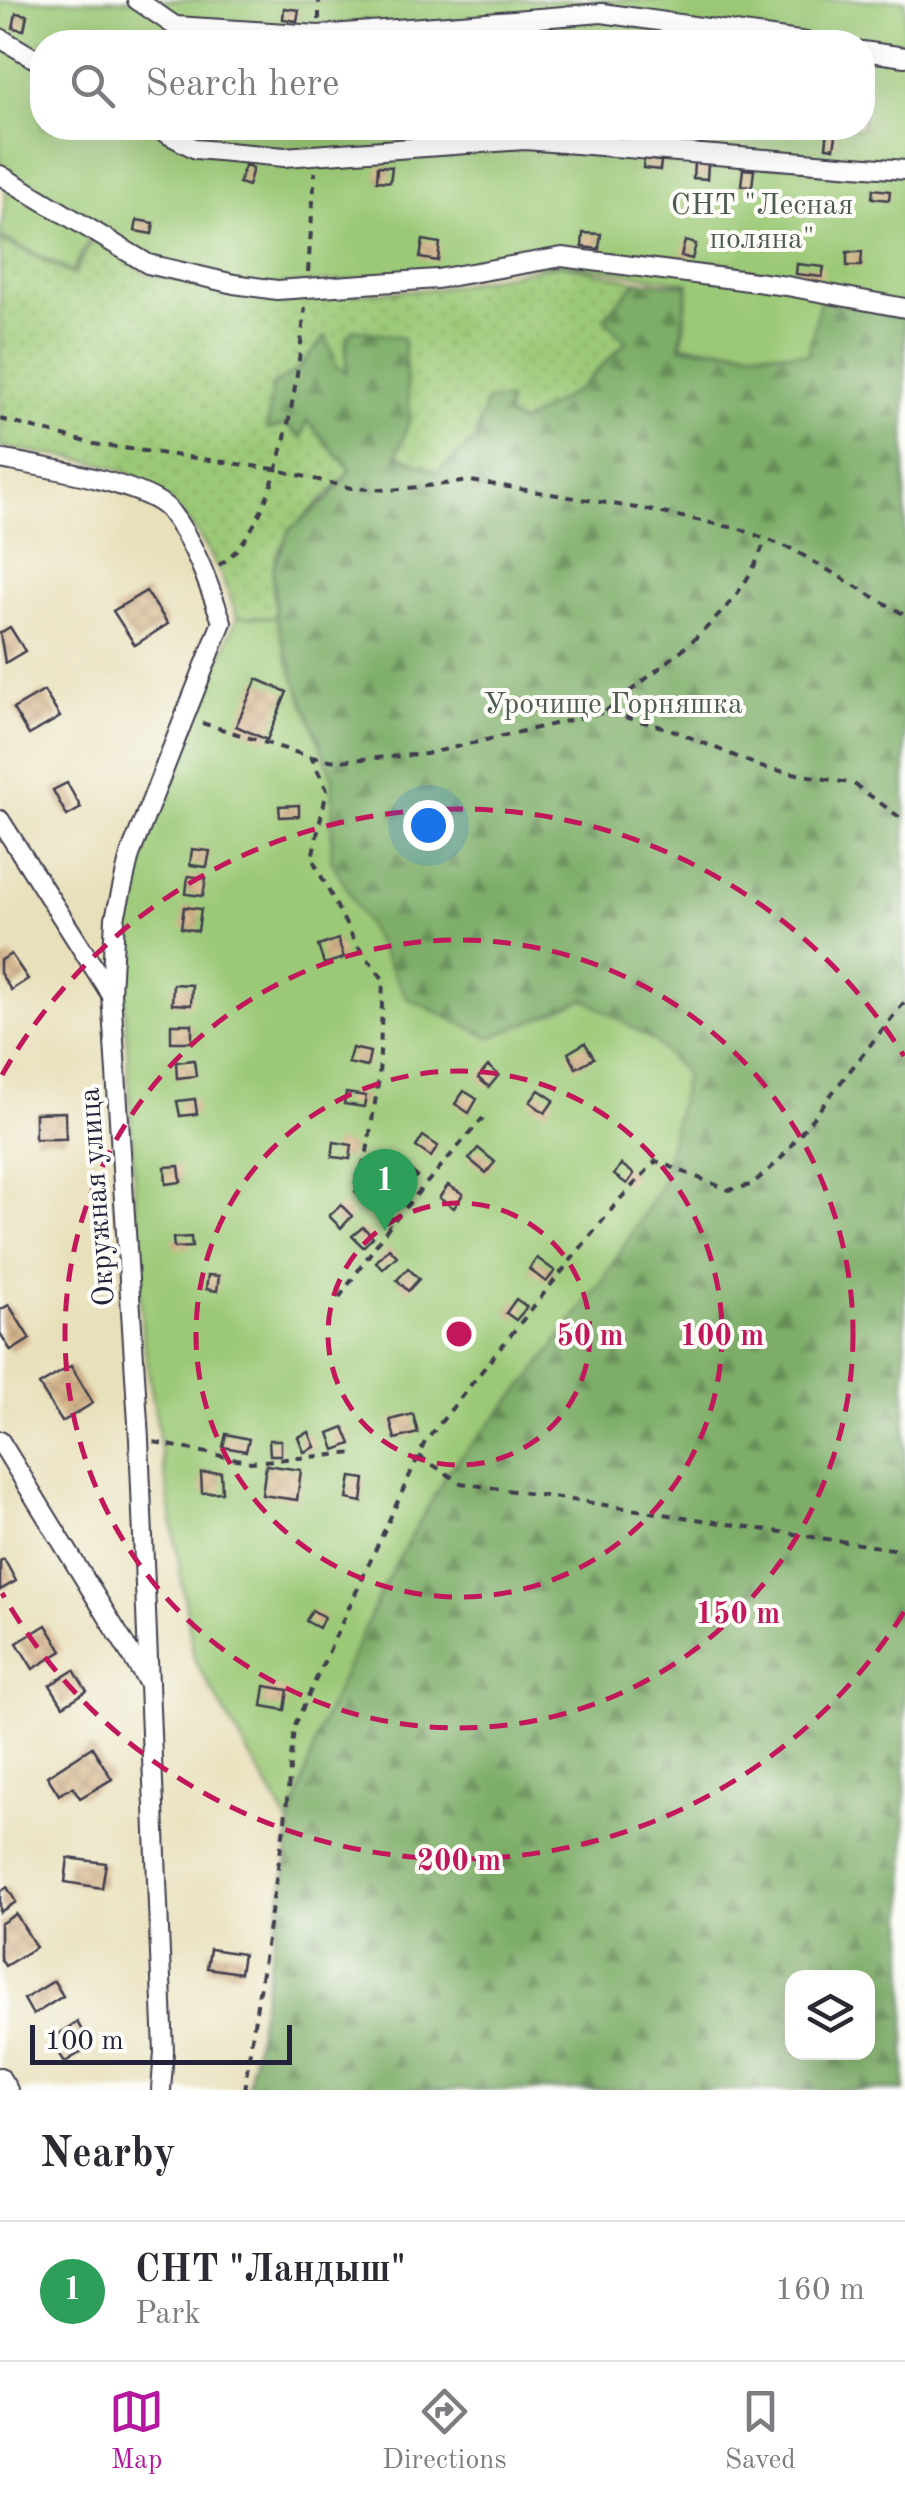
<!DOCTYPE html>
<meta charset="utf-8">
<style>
:root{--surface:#fff;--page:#f7f7f7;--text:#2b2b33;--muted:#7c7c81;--line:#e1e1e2;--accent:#b5179e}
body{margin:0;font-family:"Old Standard TT",serif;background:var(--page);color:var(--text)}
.controls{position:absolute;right:30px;bottom:30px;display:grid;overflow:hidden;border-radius:20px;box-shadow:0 10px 40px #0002}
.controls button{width:90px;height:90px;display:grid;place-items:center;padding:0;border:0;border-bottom:2px solid var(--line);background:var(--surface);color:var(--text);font:50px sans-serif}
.scale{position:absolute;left:30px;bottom:25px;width:262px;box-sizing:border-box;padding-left:10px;border:5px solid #22223b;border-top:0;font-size:28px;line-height:35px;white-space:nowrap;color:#22223b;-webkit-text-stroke:8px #fdfcf7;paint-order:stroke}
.you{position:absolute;left:428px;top:825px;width:35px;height:35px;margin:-25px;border:8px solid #fff;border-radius:50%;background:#1a73e8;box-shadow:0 0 0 15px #1a73e833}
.badge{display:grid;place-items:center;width:65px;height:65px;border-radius:50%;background:var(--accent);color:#fff;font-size:32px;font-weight:700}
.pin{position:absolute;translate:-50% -82px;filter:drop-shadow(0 2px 5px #0008)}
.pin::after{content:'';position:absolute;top:52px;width:35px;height:30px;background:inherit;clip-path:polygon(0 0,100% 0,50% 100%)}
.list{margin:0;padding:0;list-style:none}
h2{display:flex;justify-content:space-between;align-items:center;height:130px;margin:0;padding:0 40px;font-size:42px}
h2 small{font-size:32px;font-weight:400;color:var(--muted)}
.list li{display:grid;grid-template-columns:65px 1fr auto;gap:30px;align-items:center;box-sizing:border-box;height:140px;padding:0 40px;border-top:2px solid var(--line)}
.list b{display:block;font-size:38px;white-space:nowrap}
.list p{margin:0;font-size:32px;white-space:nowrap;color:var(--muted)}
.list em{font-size:32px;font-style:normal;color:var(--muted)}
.icon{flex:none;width:55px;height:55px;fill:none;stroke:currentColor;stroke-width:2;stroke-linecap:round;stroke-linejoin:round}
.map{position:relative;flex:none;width:905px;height:2090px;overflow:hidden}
.search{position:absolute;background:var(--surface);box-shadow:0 10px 40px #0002;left:30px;right:30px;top:30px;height:110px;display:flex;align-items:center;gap:25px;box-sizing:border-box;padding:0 35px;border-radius:40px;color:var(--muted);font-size:38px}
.sheet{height:270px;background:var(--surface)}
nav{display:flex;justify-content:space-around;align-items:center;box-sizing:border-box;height:140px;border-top:2px solid var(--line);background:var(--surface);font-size:28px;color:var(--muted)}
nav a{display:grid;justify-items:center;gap:5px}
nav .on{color:var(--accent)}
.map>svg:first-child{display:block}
.grass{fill:url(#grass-dots);stroke:#5f7659;stroke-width:2.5}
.forest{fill:url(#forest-firs);stroke:#506852;stroke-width:2.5;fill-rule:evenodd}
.garden{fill:#9cc977;stroke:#5f7659;stroke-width:2.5;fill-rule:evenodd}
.building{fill:url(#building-cross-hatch)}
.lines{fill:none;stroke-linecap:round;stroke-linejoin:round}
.minor-casing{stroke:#403e4e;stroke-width:22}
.path{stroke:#403e4e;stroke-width:4;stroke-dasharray:8 8;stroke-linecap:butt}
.minor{stroke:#fff;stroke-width:18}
.ring{fill:none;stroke:#c2185b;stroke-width:5;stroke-dasharray:18 12}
.labels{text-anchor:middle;stroke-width:8;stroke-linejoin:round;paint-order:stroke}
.park-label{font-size:30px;fill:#4d5c50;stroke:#fdfcf7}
.street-label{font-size:30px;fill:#22223b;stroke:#fdfcf7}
.centre{fill:#c2185b;stroke:#fdfcf7;stroke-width:5}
.ring-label{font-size:30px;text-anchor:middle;font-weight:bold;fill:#c2185b;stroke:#fdfcf7;stroke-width:8;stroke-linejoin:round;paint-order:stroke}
</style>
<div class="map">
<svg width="905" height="2090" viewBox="0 0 905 2090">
<defs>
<pattern id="grass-dots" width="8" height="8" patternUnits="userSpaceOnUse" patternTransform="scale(2.5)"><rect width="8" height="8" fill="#9cc977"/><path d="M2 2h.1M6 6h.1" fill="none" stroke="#86ac68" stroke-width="1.8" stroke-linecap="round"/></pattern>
<pattern id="forest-firs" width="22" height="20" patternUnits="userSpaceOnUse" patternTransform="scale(2.5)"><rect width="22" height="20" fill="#7dad68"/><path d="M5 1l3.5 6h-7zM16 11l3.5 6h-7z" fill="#668c57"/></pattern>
<pattern id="building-cross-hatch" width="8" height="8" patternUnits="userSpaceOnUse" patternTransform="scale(2.5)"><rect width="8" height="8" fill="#d6b68c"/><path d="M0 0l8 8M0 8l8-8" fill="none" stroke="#b79c7a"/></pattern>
</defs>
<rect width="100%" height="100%" fill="#fdfcf7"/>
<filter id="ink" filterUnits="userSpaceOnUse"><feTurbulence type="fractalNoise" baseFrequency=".01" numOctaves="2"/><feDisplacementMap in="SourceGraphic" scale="20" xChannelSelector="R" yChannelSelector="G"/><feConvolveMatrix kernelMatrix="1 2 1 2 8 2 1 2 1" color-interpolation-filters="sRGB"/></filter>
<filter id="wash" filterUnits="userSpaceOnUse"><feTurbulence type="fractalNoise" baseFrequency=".0048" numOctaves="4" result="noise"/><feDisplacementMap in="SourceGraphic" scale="40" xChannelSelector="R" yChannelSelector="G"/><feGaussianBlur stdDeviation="2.25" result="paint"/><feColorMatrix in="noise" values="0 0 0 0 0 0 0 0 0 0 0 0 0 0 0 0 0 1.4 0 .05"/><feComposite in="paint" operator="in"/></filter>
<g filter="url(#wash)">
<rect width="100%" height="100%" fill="#e8e0bb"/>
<path class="grass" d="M0,239L73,275L93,240L146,273L278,298L436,289L561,264L637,281L604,318L627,341L580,388L521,423L507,417L479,421L476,440L437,472L396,455L410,418L347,339L346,374L336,366L325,337L298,369L272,386L267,429L306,419L350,470C326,503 279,528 273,570C271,584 275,603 276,618L237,617C218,559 186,500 128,473C95,458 37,454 0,447Z"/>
<path class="forest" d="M637,281L688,285L680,347L808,354L819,300L905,314V2090H247L286,1871L290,1825L320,1727L385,1583L448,1471L532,1376L605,1277L661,1185L685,1074L585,999L491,1038L407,998L331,860L333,778L288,662L276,618L273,569L289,530L329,498L350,470L307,420L302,438L286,425L267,430L272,386L298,369L326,336L336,366L346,373L347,338L354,329L403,338L410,418L397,455L437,472L476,440L486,401L508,400L507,417L521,423L580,388L626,342L604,318ZM792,1978H868V2052H792Z"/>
<g class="garden">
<path d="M0,0H905V314L820,300L808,354L682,345L689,283L562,263L233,289L92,235L72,272L0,236L9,174L0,169ZM42,42H862V128H42Z"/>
<path d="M237,617L276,618L288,662L333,778L331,860L407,998L491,1038L585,999L654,1041L685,1074L661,1185L605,1277L532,1376L448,1471L385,1583L320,1727L290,1825L194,1659L142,1331L122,955L132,880Z"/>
</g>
<g id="blocks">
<g class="building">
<path d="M284,8L299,10L297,21L283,19Z"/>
<path d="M16,13L27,15L24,30L13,28Z"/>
<path d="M828,129L837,130L834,148L826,147Z"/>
<path d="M644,159L661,161L660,170L643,168Z"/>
<path d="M694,162L708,163L707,179L693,178Z"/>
<path d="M245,165L253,168L248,186L239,183Z"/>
<path d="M378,166L392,167L390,182L377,181Z"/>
<path d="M743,169L754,170L752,187L741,185Z"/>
<path d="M873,189L890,191L889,200L872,198Z"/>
<path d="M137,220L154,223L152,234L135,231Z"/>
<path d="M583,233L601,234L599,249L582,247Z"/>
<path d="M423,240L440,243L438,261L420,258Z"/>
<path d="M685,241L696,244L692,259L681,256Z"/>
<path d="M847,252H862L861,266H847Z"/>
<path d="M797,264L824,267L822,277L796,274Z"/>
<path d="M146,591L168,624L135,645L113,611Z"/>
<path d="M10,627L25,651L5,663L0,633Z"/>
<path d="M257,679L287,692L267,740L236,726Z"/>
<path d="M44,691L60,717L29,735L13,709Z"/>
<path d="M67,783L81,808L67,816L53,790Z"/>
<path d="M299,805V816L280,817L279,806Z"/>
<path d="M192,849L210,851L207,867L190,865Z"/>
<path d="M188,876L206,878L203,896L186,894Z"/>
<path d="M184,907L201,909L198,931L181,928Z"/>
<path d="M338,939L344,958L324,964L318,946Z"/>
<path d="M11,954L28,979L11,990L0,973V961Z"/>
<path d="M173,984L192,985L191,1005L172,1004Z"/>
<rect x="171" y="1024" width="21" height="18"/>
<path d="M585,1043L594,1058L576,1068L568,1053Z"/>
<path d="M352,1048L370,1052L367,1067L348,1063Z"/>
<path d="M194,1060L196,1076L177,1078L176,1062Z"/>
<path d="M488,1066L499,1075L489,1087L478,1078Z"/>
<path d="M539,1090L554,1100L545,1113L530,1102Z"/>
<path d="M464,1091L477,1099L469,1113L455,1104Z"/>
<path d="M346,1093L366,1096L364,1107L344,1104Z"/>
<path d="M195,1099L197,1114L180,1116L177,1101Z"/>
<path d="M65,1112L66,1139H35V1113Z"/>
<path d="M423,1136L438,1146L431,1157L416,1147Z"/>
<path d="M334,1142L352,1145L350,1159L332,1157Z"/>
<path d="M478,1148L495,1162L486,1173L469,1159Z"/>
<path d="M621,1164L634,1174L627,1184L614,1175Z"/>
<path d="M405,1165L417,1176L405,1188L394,1177Z"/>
<path d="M179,1166L181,1182L166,1184L165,1167Z"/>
<path d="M448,1185L463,1194L454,1208L439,1198Z"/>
<path d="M341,1205L352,1216L341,1228L329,1216Z"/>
<path d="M363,1227L373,1237L363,1247L352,1236Z"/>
<path d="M191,1237L192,1247L174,1248L173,1238Z"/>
<path d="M389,1248L397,1256L383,1269L376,1262Z"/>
<path d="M537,1258L555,1271L546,1282L529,1269Z"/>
<path d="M408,1268L419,1279L408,1291L397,1280Z"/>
<path d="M208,1275L219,1276L217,1291L206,1289Z"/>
<path d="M516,1299L527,1307L516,1320L506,1313Z"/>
<path d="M9,1305L30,1339L11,1351L0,1333V1310Z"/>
<path d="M71,1366L93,1403L62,1422L39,1385Z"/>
<path d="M413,1414L418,1433L395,1439L390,1420Z"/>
<path d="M344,1427L351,1444L335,1450L329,1433Z"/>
<path d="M309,1432L315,1447L304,1452L298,1437Z"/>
<path d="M226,1434L249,1439L246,1451L223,1447Z"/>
<path d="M269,1440H281V1455H270Z"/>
<path d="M266,1465L301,1470L297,1500L262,1495Z"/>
<path d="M221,1472L222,1492L202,1493L201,1473Z"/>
<path d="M351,1477L365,1479L362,1502L347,1499Z"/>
<path d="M4,1559L16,1581L0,1590V1561Z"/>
<path d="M312,1610L324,1617L319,1628L306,1621Z"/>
<path d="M46,1625L62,1651L33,1669L17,1643Z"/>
<path d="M74,1670L87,1691L63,1706L50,1685Z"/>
<path d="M265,1686L288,1690L285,1710L262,1706Z"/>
<path d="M92,1747L112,1779L80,1798L73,1787L59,1795L47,1776Z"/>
<path d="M68,1858L106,1863L102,1888L65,1882Z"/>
<path d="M7,1887L16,1902L0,1912V1892Z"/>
<path d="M16,1914L36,1947L5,1966L0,1958V1924Z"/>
<path d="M210,1949L243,1954L240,1973L207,1968Z"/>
<path d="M54,1981L63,1996L33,2015L24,1999Z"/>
<path d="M77,2022L91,2046L65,2062L50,2039Z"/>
</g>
</g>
</g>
<g filter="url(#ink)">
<use href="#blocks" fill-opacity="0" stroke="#403e4e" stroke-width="2.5"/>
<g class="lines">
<defs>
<g id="minor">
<path d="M137,0L175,26L319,35L602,13L806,42"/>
<path d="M0,38L42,63"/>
<path d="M862,51L905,57"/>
<path d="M156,128L196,149L284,157L525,140L905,170"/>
<path d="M0,175L148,264L234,284L277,290L437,279L562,257L787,286L905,308"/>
<path d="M0,459C37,466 146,483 169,510C195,543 208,583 222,622L130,855L115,918L111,993L139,1439L164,2052L161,2090"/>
<path d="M0,820L110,993"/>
<path d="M0,1441L149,1684"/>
<path d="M0,2077L8,2090"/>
</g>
</defs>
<use href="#minor" class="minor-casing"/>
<g class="path">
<path d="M319,20V0"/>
<path d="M308,272L315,172"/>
<path d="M0,419L94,444L274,469L351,488L391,490L471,481L643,509L740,529L792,549L905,615"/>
<path d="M219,565C281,525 298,377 305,307"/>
<path d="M605,712C663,662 743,615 765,539"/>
<path d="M202,723L311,757L327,790L312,858L356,944L383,979L379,1078L367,1152L354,1189L390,1225"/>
<path d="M311,757L337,761L426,754L605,712L670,729L764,768L854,784L905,821"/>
<path d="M339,1298L390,1225L483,1118"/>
<path d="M154,1442L251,1462L356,1453"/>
<path d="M419,1456L461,1483L905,1551"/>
<path d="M244,2090L285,1821L294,1727L425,1442L619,1200L656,1161L729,1190L751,1185L778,1162L905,1001"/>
</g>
<use href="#minor" class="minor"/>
</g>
</g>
<g class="ring">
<circle cx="459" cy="1334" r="131"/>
<circle cx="459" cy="1334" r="263"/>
<circle cx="459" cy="1334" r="394"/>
<path d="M904 1612A525 525 0 0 1 2 1593M2 1075A525 525 0 0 1 904 1056"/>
</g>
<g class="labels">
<g class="park-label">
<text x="762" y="214">СНТ "Лесная<tspan x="762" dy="34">поляна"</tspan></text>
<text x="613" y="713">Урочище Горняшка</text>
</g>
<g class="street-label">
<text transform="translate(96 1197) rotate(-94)" y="10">Окружная улица</text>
</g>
</g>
<circle cx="459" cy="1334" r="15" class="centre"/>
<g class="ring-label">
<text x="590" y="1345">50 m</text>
<text x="722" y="1345">100 m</text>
<text x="738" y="1623">150 m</text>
<text x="459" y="1870">200 m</text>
</g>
</svg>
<div class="controls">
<button><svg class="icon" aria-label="layers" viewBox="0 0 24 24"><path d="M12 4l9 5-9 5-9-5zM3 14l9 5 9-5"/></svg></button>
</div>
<div class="scale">100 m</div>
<div class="you"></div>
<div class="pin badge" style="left:385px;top:1231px;background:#2e9e5b">1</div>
<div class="search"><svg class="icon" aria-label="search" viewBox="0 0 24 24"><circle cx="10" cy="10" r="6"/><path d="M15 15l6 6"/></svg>Search here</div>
</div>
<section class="sheet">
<h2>Nearby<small></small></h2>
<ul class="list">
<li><span class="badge" style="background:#2e9e5b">1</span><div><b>СНТ &quot;Ландыш&quot;</b><p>Park</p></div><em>160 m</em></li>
</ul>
</section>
<nav>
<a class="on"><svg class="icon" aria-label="map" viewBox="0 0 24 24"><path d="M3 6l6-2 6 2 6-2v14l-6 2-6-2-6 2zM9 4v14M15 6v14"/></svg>Map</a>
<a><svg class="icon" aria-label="directions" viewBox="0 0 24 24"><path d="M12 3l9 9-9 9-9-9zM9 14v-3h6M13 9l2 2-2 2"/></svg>Directions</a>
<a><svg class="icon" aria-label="saved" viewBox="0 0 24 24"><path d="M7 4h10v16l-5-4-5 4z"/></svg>Saved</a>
</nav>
